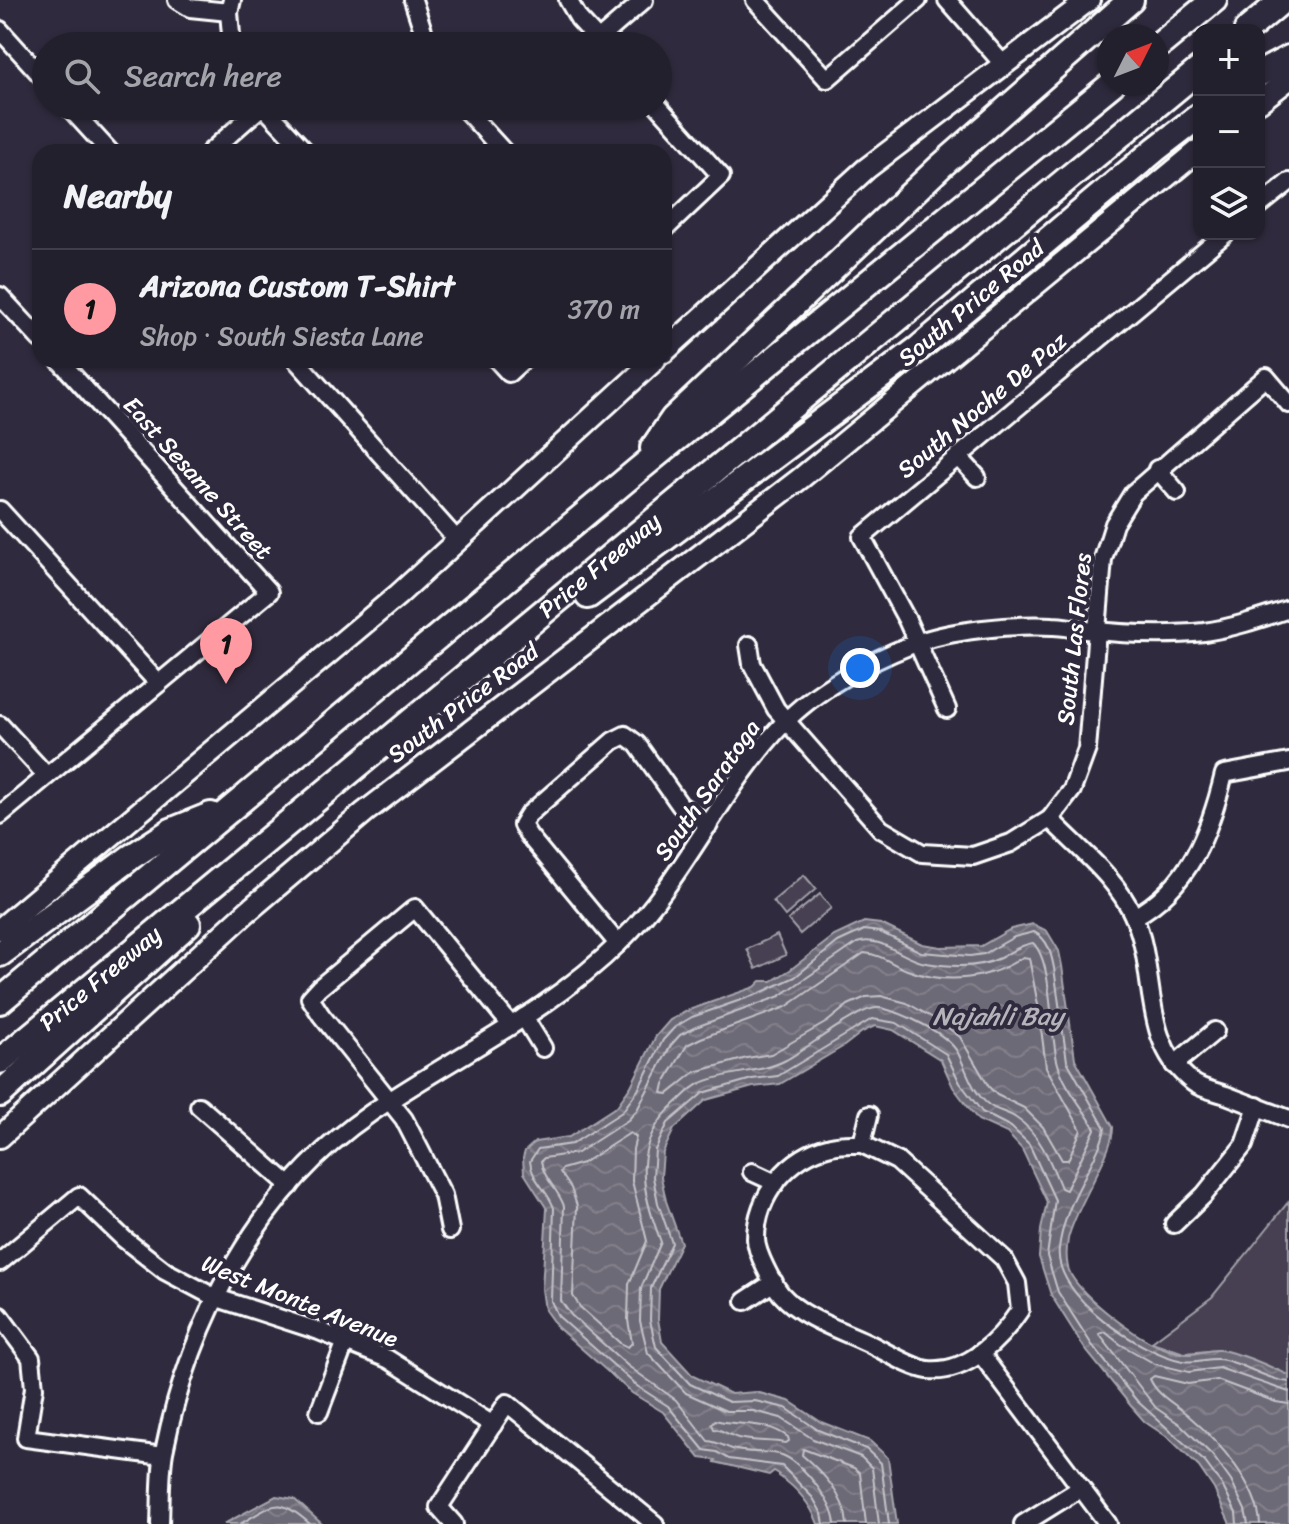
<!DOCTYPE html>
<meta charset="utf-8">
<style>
:root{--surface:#23202e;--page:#2f2d3a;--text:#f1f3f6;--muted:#a3a3aa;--line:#403e4a;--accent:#ff9aa2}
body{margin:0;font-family:Sriracha,sans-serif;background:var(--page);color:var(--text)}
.controls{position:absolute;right:24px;top:24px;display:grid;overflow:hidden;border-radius:16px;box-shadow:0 2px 6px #0004}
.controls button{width:72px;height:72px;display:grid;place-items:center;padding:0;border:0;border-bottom:2px solid var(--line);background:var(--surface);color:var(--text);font:40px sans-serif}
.compass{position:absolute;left:1097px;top:24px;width:72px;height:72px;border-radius:50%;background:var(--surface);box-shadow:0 2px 6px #0004;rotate:48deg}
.you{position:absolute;left:860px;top:668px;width:28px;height:28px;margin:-20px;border:6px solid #fff;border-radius:50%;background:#1a73e8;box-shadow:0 0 0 12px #1a73e833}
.badge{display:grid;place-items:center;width:52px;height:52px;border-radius:50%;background:var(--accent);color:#111;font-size:26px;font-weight:700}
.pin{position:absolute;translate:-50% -66px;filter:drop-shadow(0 2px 4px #0008)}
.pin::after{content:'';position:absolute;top:42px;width:28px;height:24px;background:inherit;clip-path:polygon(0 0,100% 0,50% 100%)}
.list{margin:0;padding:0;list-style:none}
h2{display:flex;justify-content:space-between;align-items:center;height:104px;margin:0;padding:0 32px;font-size:34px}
h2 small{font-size:26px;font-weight:400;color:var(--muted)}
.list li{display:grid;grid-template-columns:52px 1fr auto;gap:24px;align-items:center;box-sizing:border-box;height:120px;padding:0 32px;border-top:2px solid var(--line)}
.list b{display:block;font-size:30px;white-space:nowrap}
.list p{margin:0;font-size:26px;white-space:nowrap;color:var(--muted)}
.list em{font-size:26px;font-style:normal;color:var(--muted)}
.icon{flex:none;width:44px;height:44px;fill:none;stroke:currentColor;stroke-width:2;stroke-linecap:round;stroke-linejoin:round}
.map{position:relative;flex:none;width:1289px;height:1524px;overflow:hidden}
.search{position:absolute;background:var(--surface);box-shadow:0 2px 6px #0004;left:32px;top:32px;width:640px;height:88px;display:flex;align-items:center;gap:20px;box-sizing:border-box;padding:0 28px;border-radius:44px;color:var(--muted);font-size:30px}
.panel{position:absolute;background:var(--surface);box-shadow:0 2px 6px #0004;left:32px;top:144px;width:640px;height:224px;border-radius:24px}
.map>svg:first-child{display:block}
.green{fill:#464152;stroke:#a2a0a8;stroke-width:2}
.water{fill:url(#water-waves);stroke:#a7a6ad;stroke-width:2}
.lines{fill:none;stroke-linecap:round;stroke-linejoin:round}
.shore{stroke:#c5c3c9;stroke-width:2}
.minor-casing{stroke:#fff;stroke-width:22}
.major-casing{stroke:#fff;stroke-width:26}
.highway-casing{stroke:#fff;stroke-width:30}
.minor{stroke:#2f2a3d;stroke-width:16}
.major{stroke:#2f2a3d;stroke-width:20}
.highway{stroke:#2f2a3d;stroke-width:24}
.labels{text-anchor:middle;stroke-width:8;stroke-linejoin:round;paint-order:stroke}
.street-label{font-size:24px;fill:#fff;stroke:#2f2a3d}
.water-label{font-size:26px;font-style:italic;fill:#b6b4bb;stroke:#2f2a3d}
</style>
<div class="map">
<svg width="1289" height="1524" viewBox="0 0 1289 1524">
<defs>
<pattern id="water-waves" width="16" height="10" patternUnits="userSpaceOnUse" patternTransform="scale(2)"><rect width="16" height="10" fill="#6d6a77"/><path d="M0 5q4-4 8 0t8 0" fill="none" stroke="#83808b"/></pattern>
</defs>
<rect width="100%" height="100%" fill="#2f2a3d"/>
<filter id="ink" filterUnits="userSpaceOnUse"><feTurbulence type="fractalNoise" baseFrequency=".0125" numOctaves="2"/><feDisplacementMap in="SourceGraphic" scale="16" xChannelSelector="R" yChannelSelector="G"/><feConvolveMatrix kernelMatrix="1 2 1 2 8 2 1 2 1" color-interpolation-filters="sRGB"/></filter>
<g filter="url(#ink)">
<g class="green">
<path d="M804,875L816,889L785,916L773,901Z"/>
<path d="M820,894L831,908L800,934L788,920Z"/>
<path d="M777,935L786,955L756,969L747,949Z"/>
<path d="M1289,1201V1375L1222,1350L1184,1353L1152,1342L1212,1297Z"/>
</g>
<g class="water">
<path d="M864,922L881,924L922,944L941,947L981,946L1011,929L1033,924L1047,931L1059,951L1062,966L1075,1059L1113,1127C1114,1153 1075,1207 1068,1239C1066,1251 1065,1264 1071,1275C1085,1299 1135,1337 1161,1347C1169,1350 1182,1354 1190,1354C1201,1353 1209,1349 1220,1350C1244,1354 1268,1366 1289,1375V1524H1230L1214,1489L1199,1467L1169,1438L1145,1422L1131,1406L1085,1349L1051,1295L1039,1257L1041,1230L1047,1202L1022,1149L1007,1133L978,1120L953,1087L941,1060L893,1030L875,1026L862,1032L844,1046L780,1084L753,1087L706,1100L674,1129L663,1152L661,1177L666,1201L681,1243L659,1289L658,1319L662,1342L693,1376L731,1394L756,1392L789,1401L821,1422L870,1441L888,1458L897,1524H818C810,1503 797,1488 779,1476V1474L774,1471L769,1475L715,1462L716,1460L700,1458L663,1412L632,1393L557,1327L545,1310L542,1289L547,1209L524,1173L523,1158L525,1151L535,1142L569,1137L617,1106L631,1086L656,1036L670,1020L689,1010L755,987L761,981H772L790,970L834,936Z"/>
<path d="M276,1496L294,1499L322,1524H224Z"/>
</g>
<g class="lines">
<g class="shore">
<path d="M864,953C881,954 894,966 910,971C948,985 991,979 1023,957L1029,958L1038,1005L1046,1067L1081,1130L1068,1160H1062L1043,1127L1024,1108L997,1095L989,1087L960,1037L940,1022L907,1003L881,996L866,997L848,1005L827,1022L771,1054L747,1058L695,1072L668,1094L662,1093L664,1084L687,1045L701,1038L786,1007Z"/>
<path d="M630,1133L636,1137L633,1149L632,1181L647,1241L629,1284L628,1320L632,1343L628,1347L620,1343L580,1307L573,1296L577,1206L571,1188L560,1172L562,1169L583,1163Z"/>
<path d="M715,1420C741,1427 763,1419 788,1437L789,1441L786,1443C770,1440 754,1442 738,1438C729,1435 724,1430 714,1429L712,1424Z"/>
<path d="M240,1524C276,1504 277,1495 310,1524"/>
<path d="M824,1524L822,1514L813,1498L782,1466L729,1459L717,1452L704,1450L668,1406L637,1386L558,1316L551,1301L554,1208C548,1190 531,1180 530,1161L538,1149L572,1144L622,1112L638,1090L663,1040L675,1027L692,1017L758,994L795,977L838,942L864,930L880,932L921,952L970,956L984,954L1014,937L1034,932C1048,939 1051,953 1054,968L1067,1061L1105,1128C1102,1147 1089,1166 1081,1184C1071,1203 1062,1226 1059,1248C1053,1297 1141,1353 1183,1361C1197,1364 1210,1356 1225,1360C1246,1365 1268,1380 1289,1382"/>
<path d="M835,1524C833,1502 803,1463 782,1455C767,1450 748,1454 732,1449C723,1446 718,1442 708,1441L676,1400L628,1366L571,1315L561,1301L564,1206C558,1189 543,1178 541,1161L544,1158L577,1153L628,1120L637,1110L671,1045L680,1035L696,1027L780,996L857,943C880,934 903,960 926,963C950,967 978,969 1000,958C1012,952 1019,945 1033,943C1054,963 1049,1035 1058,1064C1064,1087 1084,1108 1095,1129L1066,1190L1061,1188C1051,1163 1040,1133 1016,1118C1008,1112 997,1111 989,1105C972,1092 967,1071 958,1053C947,1033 902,1012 880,1008C861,1005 807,1049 786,1060C760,1074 726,1071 699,1084C690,1088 683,1097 676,1103C630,1144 641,1190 661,1242L641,1288L640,1321L648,1353L686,1393L726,1411H754L781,1418L813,1439L861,1457L872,1468L879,1524"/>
<path d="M847,1524C845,1495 822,1472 802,1455L803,1449L854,1468L860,1473L866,1524"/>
<path d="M889,1524L881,1463L866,1449L818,1430L786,1408L755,1401L729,1402L690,1384L656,1347L650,1320L651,1288L672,1243L658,1203L653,1177L655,1150L668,1123L703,1093L752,1079L778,1076L872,1019L897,1023L946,1054L960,1083L982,1112L1011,1127L1029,1144L1055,1200L1047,1256L1058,1292L1092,1345L1137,1401L1205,1462L1222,1485L1236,1513L1237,1524"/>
<path d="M1248,1524L1245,1510L1231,1481L1213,1456L1181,1425L1156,1408L1099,1334L1105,1332L1120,1344L1155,1364L1189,1372L1219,1368L1289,1392"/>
<path d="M1260,1524C1258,1485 1218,1441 1190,1417C1176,1404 1158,1397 1150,1379L1154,1376L1188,1384L1217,1380L1276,1402L1289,1404"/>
</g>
<defs>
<g id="minor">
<path d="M177,0L190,8L229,12"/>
<path d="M232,0L229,12L232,46"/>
<path d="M413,0L428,46"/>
<path d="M568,0L579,19L604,46"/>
<path d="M755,0L827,79L918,0"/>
<path d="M947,0L1003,64"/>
<path d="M0,30L46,81"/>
<path d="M598,40L644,0"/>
<path d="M68,106L110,152"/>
<path d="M263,106L306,152"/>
<path d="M462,106L504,152"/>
<path d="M658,106L721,176L664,230"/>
<path d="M210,152L262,106"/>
<path d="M1259,206L1289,182"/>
<path d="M0,296L40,339"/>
<path d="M296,360L457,540"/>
<path d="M497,360L509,373L523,360"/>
<path d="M958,456L977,477"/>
<path d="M1157,469L1177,492"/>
<path d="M0,510L158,683"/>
<path d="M749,645L752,664L776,709L881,829L922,853L973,856L1011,843L1050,819C1079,849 1117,878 1134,917C1158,972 1140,1040 1191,1081C1200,1089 1215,1091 1226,1095C1247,1103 1268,1111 1289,1119"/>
<path d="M947,709L907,620L862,537L1225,234"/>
<path d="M0,725L47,776"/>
<path d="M0,815L269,592L59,360"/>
<path d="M1050,819L1072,790L1087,749L1103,559L1114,524L1133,493L1266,377L1289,404"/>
<path d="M1134,917C1189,887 1210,832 1224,774L1289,762"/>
<path d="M618,944L529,836L522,825L528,815L613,741L625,735L637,744L680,805L709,825"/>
<path d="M524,1017L543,1048"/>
<path d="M1174,1065L1215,1031"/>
<path d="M199,1106L290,1186"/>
<path d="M862,1144L897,1161L1004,1259L1017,1283L1020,1310C1000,1340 967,1374 928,1370C911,1368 883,1350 866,1342C838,1329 802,1318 781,1294C772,1283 756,1252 756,1239C756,1195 789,1156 831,1146C841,1143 852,1144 862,1144Z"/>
<path d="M862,1144L869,1115"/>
<path d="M752,1172L776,1183"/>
<path d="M1174,1224L1204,1195L1244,1145L1257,1106"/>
<path d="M450,1230L443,1195L404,1119L321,1015L310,998L319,988L415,908L510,1024"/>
<path d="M0,1262L79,1196L124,1239L165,1271L214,1297L319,1331L388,1359L493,1425"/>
<path d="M745,1301L774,1282"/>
<path d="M0,1316L31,1358L34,1388L26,1438L163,1456"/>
<path d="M980,1353L1108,1524"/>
<path d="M319,1412L346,1341"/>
<path d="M160,1524C161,1501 160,1475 164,1452C190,1321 258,1190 371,1113C454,1056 549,1013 621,941C686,877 720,790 783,724C815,690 868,662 911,645C949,630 1012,624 1053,626C1063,626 1074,629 1085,630C1123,634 1166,636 1204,632C1233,628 1262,618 1289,609"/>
<path d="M454,1524L439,1507L507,1403L655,1524"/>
<path d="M1023,1524L1081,1488"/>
</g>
<g id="major">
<path d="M1259,102L1289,79"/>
<path d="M664,352L866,169L1089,0"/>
<path d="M0,929L398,595L655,360"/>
<path d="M0,1137L248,911L365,812L801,478L1199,150"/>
</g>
<g id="highway">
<path d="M1247,30L1283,0"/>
<path d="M1157,47L1214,0"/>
<path d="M1259,74L1289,58"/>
<path d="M653,448L673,419L941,166L1131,0"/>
<path d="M588,596L919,348L1156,149L1199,116"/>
<path d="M0,954L131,857L171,831L211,815"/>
<path d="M0,1001L638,470L1112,84"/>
<path id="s1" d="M0,1061L1199,70"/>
<path d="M0,1094L188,924"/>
</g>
</defs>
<use href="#minor" class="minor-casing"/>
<use href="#major" class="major-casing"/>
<use href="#highway" class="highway-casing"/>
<use href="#minor" class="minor"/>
<use href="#major" class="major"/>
<use href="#highway" class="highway"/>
</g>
</g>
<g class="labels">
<g class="street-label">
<text transform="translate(971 303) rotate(-40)" y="8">South Price Road</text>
<text transform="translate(982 405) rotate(-40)" y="8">South Noche De Paz</text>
<text transform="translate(198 478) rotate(48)" y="8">East Sesame Street</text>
<text dy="8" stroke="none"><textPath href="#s1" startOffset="778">Price Freeway</textPath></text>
<text transform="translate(1074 639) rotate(-84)" y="8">South Las Flores</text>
<text transform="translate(463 703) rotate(-37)" y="8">South Price Road</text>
<text transform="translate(707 790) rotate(-55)" y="8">South Saratoga</text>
<text dy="8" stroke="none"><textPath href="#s1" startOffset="130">Price Freeway</textPath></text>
<text transform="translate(300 1301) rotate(22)" y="8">West Monte Avenue</text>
</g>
<g class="water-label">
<text x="998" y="1025">Najahli Bay</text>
</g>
</g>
</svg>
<div class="controls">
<button>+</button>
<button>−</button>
<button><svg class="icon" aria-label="layers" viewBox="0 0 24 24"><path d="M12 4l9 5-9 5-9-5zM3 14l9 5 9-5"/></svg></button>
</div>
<svg class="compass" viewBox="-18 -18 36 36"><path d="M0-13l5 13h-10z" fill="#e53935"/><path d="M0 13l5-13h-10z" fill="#a3a3aa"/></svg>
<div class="you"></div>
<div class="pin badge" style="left:226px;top:684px">1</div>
<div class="search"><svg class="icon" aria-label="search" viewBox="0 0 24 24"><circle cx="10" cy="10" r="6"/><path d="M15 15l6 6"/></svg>Search here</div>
<section class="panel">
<h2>Nearby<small></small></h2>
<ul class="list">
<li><span class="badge">1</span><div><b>Arizona Custom T-Shirt</b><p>Shop · South Siesta Lane</p></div><em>370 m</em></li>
</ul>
</section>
</div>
